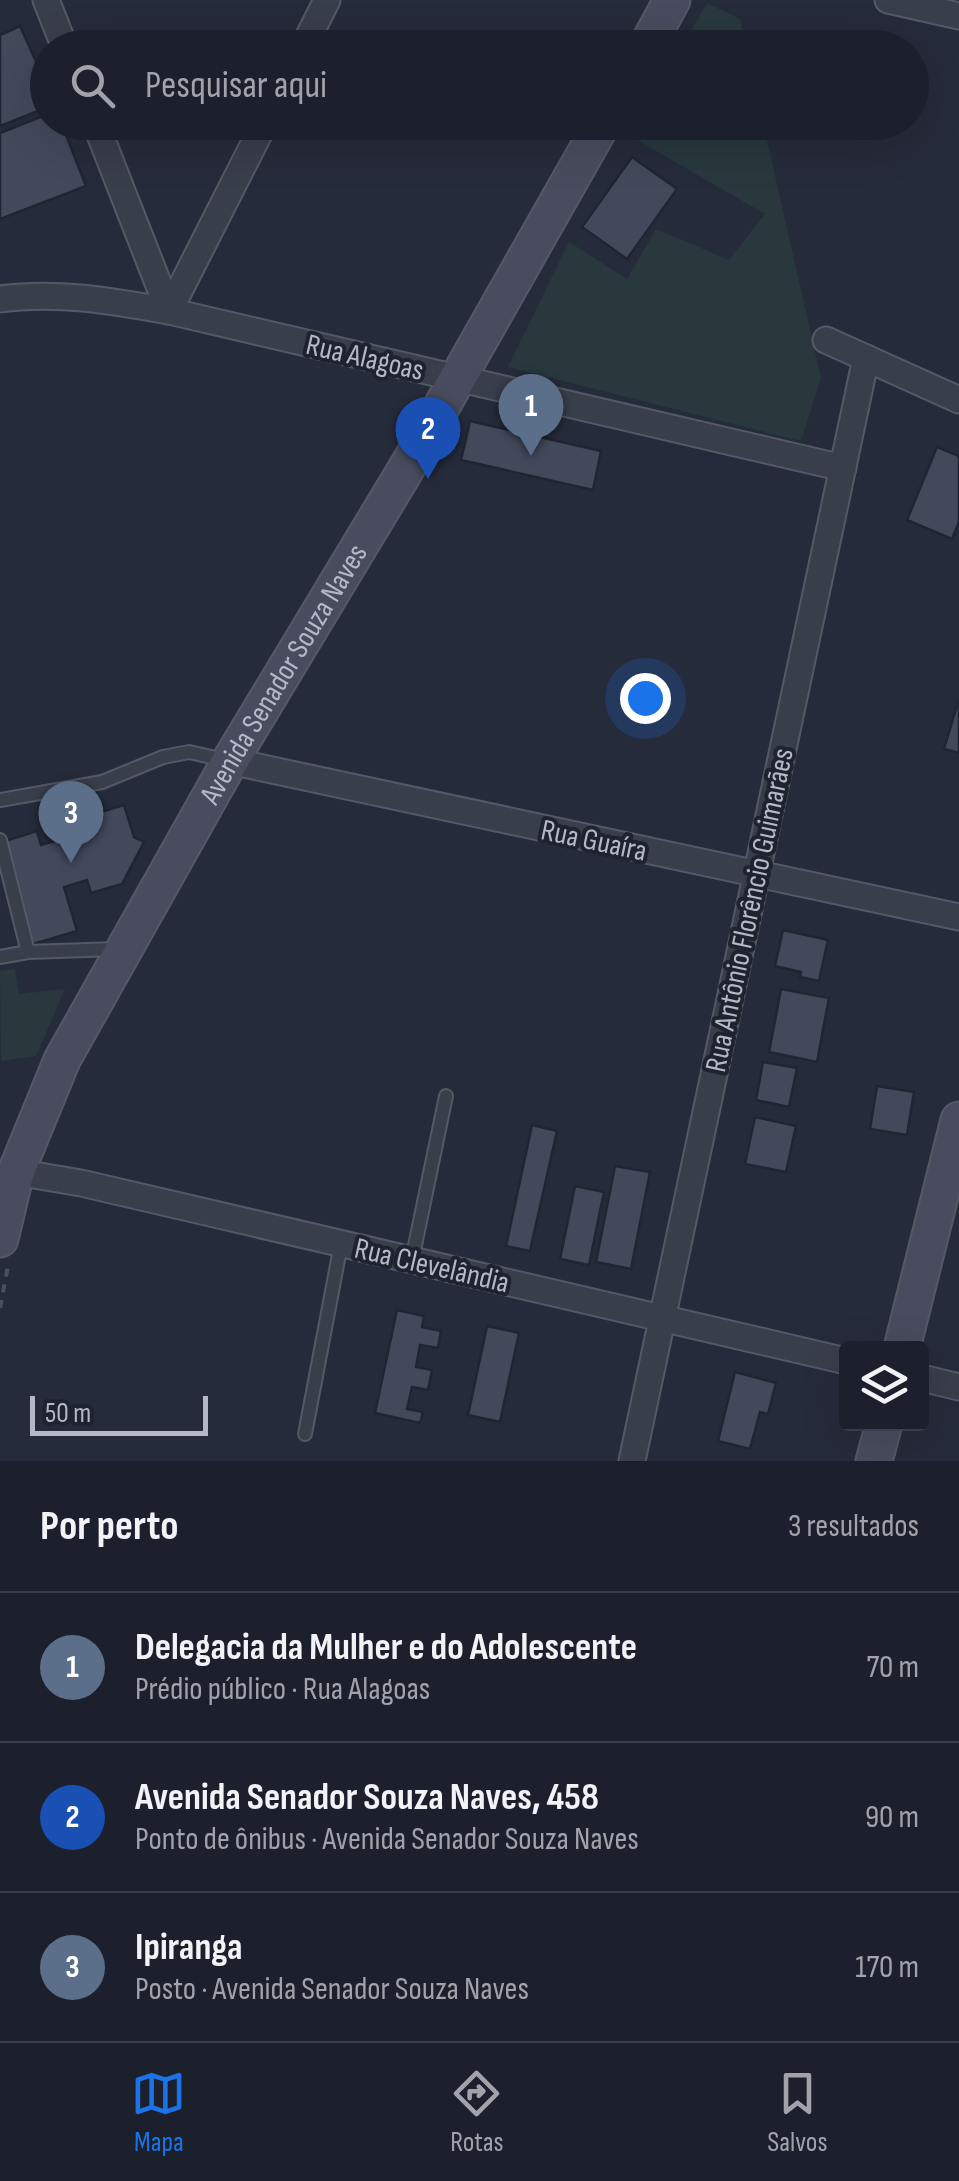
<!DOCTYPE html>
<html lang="pt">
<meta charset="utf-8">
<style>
:root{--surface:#1c202c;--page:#252834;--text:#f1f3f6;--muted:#a0a3a9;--line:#3a3e48;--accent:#1a73e8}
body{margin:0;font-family:"Sofia Sans Condensed",sans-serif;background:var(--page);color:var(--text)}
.controls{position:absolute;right:30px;bottom:30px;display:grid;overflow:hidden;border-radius:10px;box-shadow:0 10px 40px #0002}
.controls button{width:90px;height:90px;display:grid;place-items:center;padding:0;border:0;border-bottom:2px solid var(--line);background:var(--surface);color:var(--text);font:50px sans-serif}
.scale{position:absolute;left:30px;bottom:25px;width:178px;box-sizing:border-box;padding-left:10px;border:5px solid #b5b9c7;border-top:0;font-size:28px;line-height:35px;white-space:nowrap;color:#b5b9c7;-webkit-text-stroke:8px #1e2330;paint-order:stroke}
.you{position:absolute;left:645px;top:698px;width:35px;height:35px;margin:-25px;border:8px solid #fff;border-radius:50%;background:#1a73e8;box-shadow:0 0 0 15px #1a73e833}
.badge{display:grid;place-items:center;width:65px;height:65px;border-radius:50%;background:var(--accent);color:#fff;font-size:32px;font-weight:700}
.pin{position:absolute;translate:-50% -82px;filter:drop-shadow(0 2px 5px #0008)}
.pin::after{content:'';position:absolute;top:52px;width:35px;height:30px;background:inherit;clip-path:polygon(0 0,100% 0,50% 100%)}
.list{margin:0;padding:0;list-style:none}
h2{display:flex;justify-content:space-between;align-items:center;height:130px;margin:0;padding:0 40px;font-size:42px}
h2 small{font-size:32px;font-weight:400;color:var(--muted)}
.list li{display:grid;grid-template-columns:65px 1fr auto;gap:30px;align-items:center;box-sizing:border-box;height:150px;padding:0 40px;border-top:2px solid var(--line)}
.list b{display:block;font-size:38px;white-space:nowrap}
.list p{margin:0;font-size:32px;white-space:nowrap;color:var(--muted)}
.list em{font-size:32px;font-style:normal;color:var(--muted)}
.icon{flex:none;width:55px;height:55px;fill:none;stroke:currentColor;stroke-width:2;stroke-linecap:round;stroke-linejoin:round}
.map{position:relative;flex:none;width:959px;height:1461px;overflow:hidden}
.search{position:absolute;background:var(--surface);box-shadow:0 10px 40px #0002;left:30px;right:30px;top:30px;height:110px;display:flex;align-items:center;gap:25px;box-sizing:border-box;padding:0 35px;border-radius:55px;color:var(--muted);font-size:38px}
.sheet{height:580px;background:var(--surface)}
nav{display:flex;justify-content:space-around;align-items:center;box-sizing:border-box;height:140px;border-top:2px solid var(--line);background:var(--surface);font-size:28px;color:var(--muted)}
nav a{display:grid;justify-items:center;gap:5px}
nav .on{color:var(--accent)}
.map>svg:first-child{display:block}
.green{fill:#28383d}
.building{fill:#42495b;stroke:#202532;stroke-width:2.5}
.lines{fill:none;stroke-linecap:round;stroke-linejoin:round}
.service-casing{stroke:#545966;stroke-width:16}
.minor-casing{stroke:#545966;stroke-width:29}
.secondary-casing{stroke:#545966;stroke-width:39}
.path{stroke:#455359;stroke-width:4;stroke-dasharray:8 8;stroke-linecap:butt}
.service{stroke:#393e4b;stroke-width:12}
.minor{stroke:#393e4b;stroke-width:25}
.secondary{stroke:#484c5e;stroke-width:35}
.labels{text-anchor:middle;stroke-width:8;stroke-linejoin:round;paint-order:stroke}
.street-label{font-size:30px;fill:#b5b9c7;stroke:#1e2330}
</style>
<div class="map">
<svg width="959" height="1461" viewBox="0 0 959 1461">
<rect width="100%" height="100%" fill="#262b3b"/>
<g class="green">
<path d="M707,3L740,19L746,47H682Z"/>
<path d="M641,122L763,123L821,378L801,441L508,367L569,242L627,279L656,229L729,260L765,214L632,137Z"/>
<path d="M15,969L19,994L65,989L36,1056L1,1061L0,971Z"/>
</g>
<g class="building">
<path d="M20,26L48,88V107L0,126V35Z"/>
<path d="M48,114V122H61L86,186L0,219V133Z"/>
<path d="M632,157L677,189L627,259L582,227Z"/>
<path d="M470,421L601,451L593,490L461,460Z"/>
<path d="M937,447L959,456V522L952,539L907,520Z"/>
<path d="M958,702H959V753L944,749Z"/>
<path d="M124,805L134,837L144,842L122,884L91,893L87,880L64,887L77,931L33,944L2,842L37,831L41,845L79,834L74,820Z"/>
<path d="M783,930L828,940L819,981L800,977L801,972L775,966Z"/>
<path d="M781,989L829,998L817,1062L769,1052Z"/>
<path d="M763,1062L797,1068L789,1107L756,1100Z"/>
<path d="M877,1086L914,1092L907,1135L870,1129Z"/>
<path d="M755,1117L796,1126L786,1172L745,1164Z"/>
<path d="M532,1125L557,1131L530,1251L506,1246Z"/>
<path d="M615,1166L650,1172L631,1269L596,1262Z"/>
<path d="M575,1186L604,1192L589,1265L560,1259Z"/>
<path d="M397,1310L424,1316L422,1327L441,1331L438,1348L420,1345L416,1367L432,1370L428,1390L412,1387L407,1409L423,1412L420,1423L375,1413Z"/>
<path d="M487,1326L519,1333L500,1422L468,1415Z"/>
<path d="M735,1372L776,1383L768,1414L760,1412L750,1449L718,1441Z"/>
</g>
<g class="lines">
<defs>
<g id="service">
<path d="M0,800L102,782L163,757L189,752L225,760"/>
<path d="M0,840L28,952"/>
<path d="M0,957L28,952L117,949"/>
<path d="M412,1260L446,1096"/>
<path d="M305,1434L341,1244"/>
</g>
<g id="minor">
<path d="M46,0L65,48"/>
<path d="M888,0L959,16"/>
<path d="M303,48L327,0"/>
<path d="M95,122L169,311"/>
<path d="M0,299C57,291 112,301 169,311L843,468"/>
<path d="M169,311L265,122"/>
<path d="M826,340L959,400"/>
<path d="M230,761L959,917"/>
<path d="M16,1172L81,1183L846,1361"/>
<path d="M922,1378L959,1387"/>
<path d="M632,1461L866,358"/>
</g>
<g id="secondary">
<path d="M646,48L672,0"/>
<path id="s1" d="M0,1239L16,1172L62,1060L230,761L409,464L603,122"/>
<path d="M902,1348L959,1120"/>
<path d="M874,1461L884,1424"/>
</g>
</defs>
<use href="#service" class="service-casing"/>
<use href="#minor" class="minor-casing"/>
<use href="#secondary" class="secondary-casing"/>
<path class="path" d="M0,1308L8,1266"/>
<use href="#service" class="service"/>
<use href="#minor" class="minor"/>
<use href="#secondary" class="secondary"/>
</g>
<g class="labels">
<g class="street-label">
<text transform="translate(365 357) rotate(13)" y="10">Rua Alagoas</text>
<text dy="10" stroke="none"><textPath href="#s1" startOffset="635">Avenida Senador Souza Naves</textPath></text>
<text transform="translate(594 840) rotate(12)" y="10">Rua Guaíra</text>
<text transform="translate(749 910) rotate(-78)" y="10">Rua Antônio Florêncio Guimarães</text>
<text transform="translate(432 1265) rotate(13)" y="10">Rua Clevelândia</text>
</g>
</g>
</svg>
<div class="controls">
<button><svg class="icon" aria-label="layers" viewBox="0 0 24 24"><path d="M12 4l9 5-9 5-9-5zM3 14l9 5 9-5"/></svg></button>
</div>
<div class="scale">50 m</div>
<div class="you"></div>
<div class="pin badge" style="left:531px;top:456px;background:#5c6f8a">1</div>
<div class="pin badge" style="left:428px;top:479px;background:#1a4fb4">2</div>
<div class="pin badge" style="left:71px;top:863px;background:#5c6f8a">3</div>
<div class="search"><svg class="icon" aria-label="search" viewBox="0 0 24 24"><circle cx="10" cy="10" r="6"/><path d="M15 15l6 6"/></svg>Pesquisar aqui</div>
</div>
<section class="sheet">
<h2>Por perto<small>3 resultados</small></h2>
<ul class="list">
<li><span class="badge" style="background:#5c6f8a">1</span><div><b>Delegacia da Mulher e do Adolescente</b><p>Prédio público · Rua Alagoas</p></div><em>70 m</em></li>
<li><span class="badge" style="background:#1a4fb4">2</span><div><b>Avenida Senador Souza Naves, 458</b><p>Ponto de ônibus · Avenida Senador Souza Naves</p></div><em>90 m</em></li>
<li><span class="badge" style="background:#5c6f8a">3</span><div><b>Ipiranga</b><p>Posto · Avenida Senador Souza Naves</p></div><em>170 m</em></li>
</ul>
</section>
<nav>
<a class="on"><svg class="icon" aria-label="map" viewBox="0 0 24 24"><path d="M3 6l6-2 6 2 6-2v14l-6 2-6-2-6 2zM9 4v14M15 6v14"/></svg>Mapa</a>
<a><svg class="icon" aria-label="directions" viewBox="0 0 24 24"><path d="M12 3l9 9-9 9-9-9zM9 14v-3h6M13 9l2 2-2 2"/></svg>Rotas</a>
<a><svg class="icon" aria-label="saved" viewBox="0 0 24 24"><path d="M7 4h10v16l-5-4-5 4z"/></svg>Salvos</a>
</nav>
